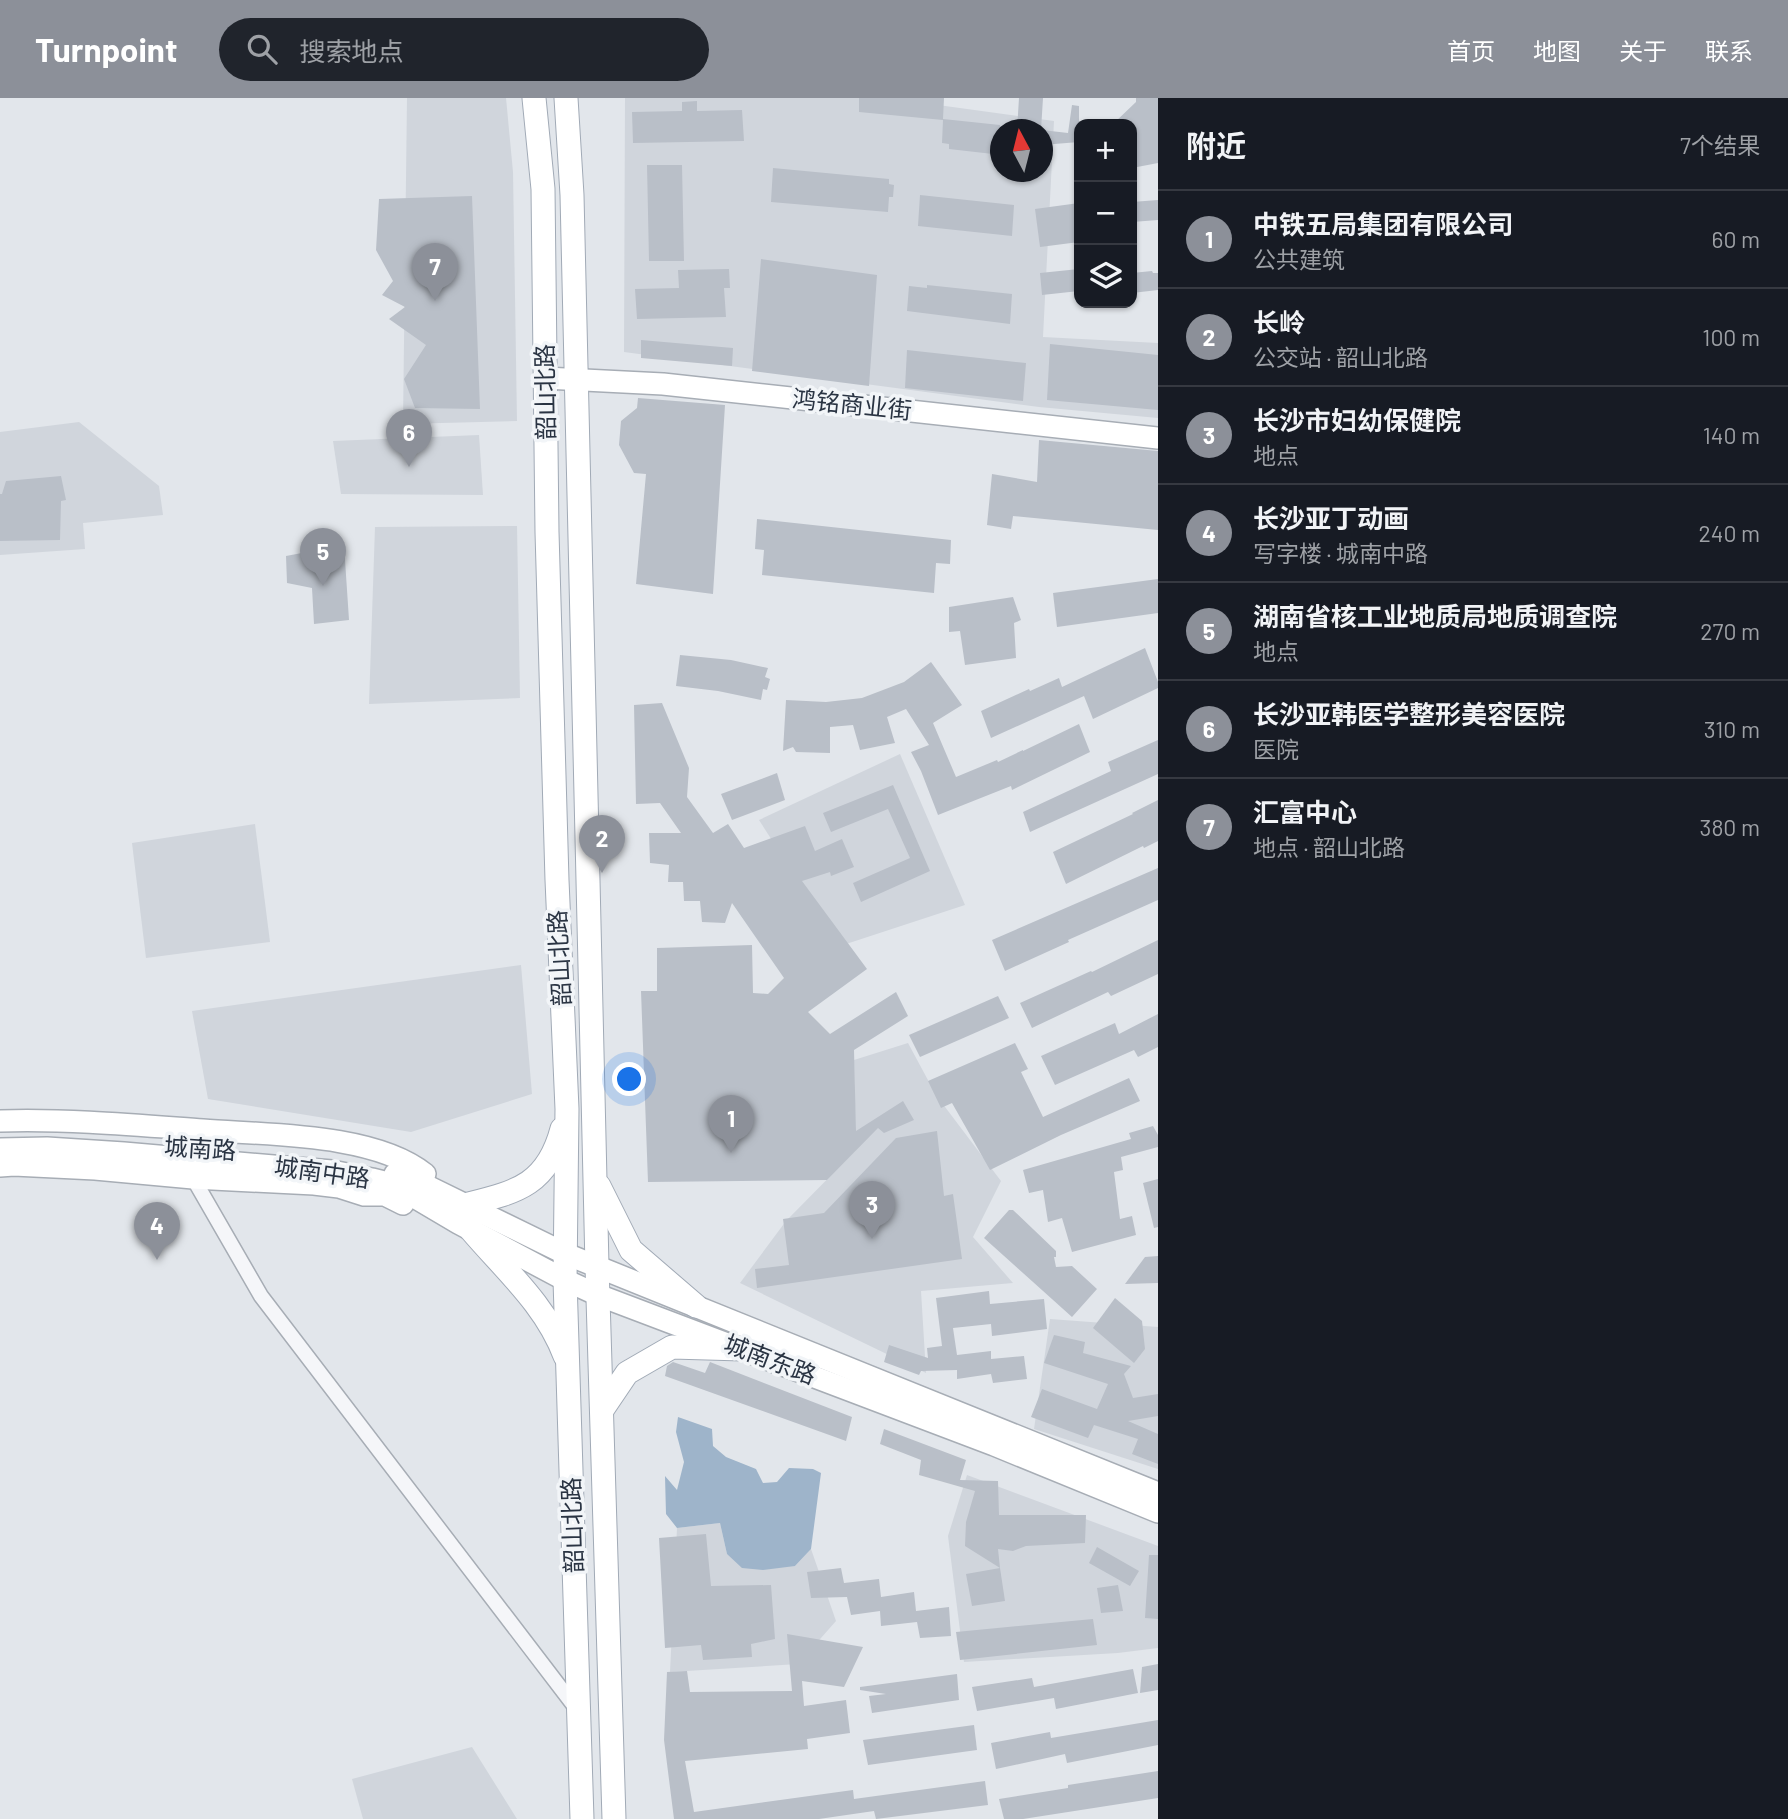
<!DOCTYPE html>
<html lang="zh">
<meta charset="utf-8">
<style>
:root{--surface:#171b24;--page:#20242c;--text:#f1f3f6;--muted:#9ea1a6;--line:#363941;--accent:#8c9099}
body{margin:0;font-family:Barlow,"Noto Sans SC",sans-serif;background:var(--page);color:var(--text)}
.controls{position:absolute;right:21px;top:21px;display:grid;overflow:hidden;border-radius:14px;box-shadow:0 2px 5px #0004}
.controls button{width:63px;height:63px;display:grid;place-items:center;padding:0;border:0;border-bottom:2px solid var(--line);background:var(--surface);color:var(--text);font:35px sans-serif}
.compass{position:absolute;left:990px;top:21px;width:63px;height:63px;border-radius:50%;background:var(--surface);box-shadow:0 2px 5px #0004;rotate:353deg}
.you{position:absolute;left:630px;top:982px;width:24px;height:24px;margin:-18px;border:5px solid #fff;border-radius:50%;background:#1a73e8;box-shadow:0 0 0 10px #1a73e833}
.badge{display:grid;place-items:center;width:46px;height:46px;border-radius:50%;background:var(--accent);color:#fff;font-size:23px;font-weight:700}
.pin{position:absolute;translate:-50% -58px;filter:drop-shadow(0 2px 4px #0008)}
.pin::after{content:'';position:absolute;top:37px;width:24px;height:21px;background:inherit;clip-path:polygon(0 0,100% 0,50% 100%)}
.list{margin:0;padding:0;list-style:none}
h2{display:flex;justify-content:space-between;align-items:center;height:91px;margin:0;padding:0 28px;font-size:30px}
h2 small{font-size:23px;font-weight:400;color:var(--muted)}
.list li{display:grid;grid-template-columns:46px 1fr auto;gap:21px;align-items:center;box-sizing:border-box;height:98px;padding:0 28px;border-top:2px solid var(--line)}
.list b{display:block;font-size:26px;white-space:nowrap}
.list p{margin:0;font-size:23px;white-space:nowrap;color:var(--muted)}
.list em{font-size:23px;font-style:normal;color:var(--muted)}
.icon{flex:none;width:38px;height:38px;fill:none;stroke:currentColor;stroke-width:2;stroke-linecap:round;stroke-linejoin:round}
.map{position:relative;flex:none;width:1158px;height:1721px;overflow:hidden}
header{display:flex;align-items:center;gap:42px;box-sizing:border-box;height:98px;padding:0 35px;background:var(--accent);color:#fff}
header strong{font-size:33px}
nav{display:flex;gap:38px;margin-inline-start:auto;font-size:24px}
.search{width:490px;height:63px;background:var(--page);display:flex;align-items:center;gap:18px;box-sizing:border-box;padding:0 24px;border-radius:38px;color:var(--muted);font-size:26px}
main{display:flex}
aside{flex:1;background:var(--surface)}
.map>svg:first-child{display:block}
.built{fill:#d0d5dc;fill-rule:evenodd}
.water{fill:#9eb4ca}
.building{fill:#b9bfc8}
.lines{fill:none;stroke-linecap:round;stroke-linejoin:round}
.street-casing{stroke:#a7adb5;stroke-width:17}
.secondary-casing{stroke:#a7adb5;stroke-width:24}
.primary-casing{stroke:#a1aab6;stroke-width:25}
.street{stroke:#f5f6f9;stroke-width:14}
.secondary{stroke:#fff;stroke-width:21}
.primary{stroke:#fff;stroke-width:23}
.labels{text-anchor:middle;stroke-width:7;stroke-linejoin:round;paint-order:stroke}
.street-label{font-size:24px;fill:#2a3443;stroke:#f2f5f8}
</style>
<header>
<strong>Turnpoint</strong>
<div class="search"><svg class="icon" aria-label="search" viewBox="0 0 24 24"><circle cx="10" cy="10" r="6"/><path d="M15 15l6 6"/></svg>搜索地点</div>
<nav><a>首页</a><a>地图</a><a>关于</a><a>联系</a></nav>
</header>
<main>
<div class="map">
<svg width="1158" height="1721" viewBox="0 0 1158 1721">
<rect width="100%" height="100%" fill="#e2e6eb"/>
<g class="built">
<path d="M407,0H506L513,74L517,323L403,326Z"/>
<path d="M625,0H887L1054,23L1043,239L1158,245V320L1039,309L624,254ZM1000,32H1042V74H1000Z"/>
<path d="M79,324L159,388L163,417L83,425L85,451L0,457V334Z"/>
<path d="M479,337L483,397L341,396L333,343Z"/>
<path d="M517,428L520,600L369,606L375,429Z"/>
<path d="M900,656L965,807L840,848L759,722Z"/>
<path d="M255,726L270,844L146,860L132,745Z"/>
<path d="M521,867L532,996L411,1034L208,1001L192,913Z"/>
<path d="M908,945L936,997L1001,1083L973,1139L1013,1185L921,1193L926,1275L740,1185L786,1123L856,1052L854,962Z"/>
<path d="M1050,1221L1158,1229V1371L1034,1331Z"/>
<path d="M967,1377L1158,1448V1550L1118,1555L964,1564L948,1438Z"/>
<path d="M720,1425L727,1456L795,1468L811,1451L836,1523L798,1566L670,1574L677,1430Z"/>
<path d="M472,1649L517,1721H363L352,1681Z"/>
</g>
<path class="water" d="M678,1319L712,1331L713,1348L726,1359L756,1371L763,1385L777,1384L789,1370L813,1371L821,1375L811,1451L795,1468L763,1472L742,1470L727,1456L720,1425L677,1430L666,1416L665,1378L677,1392L684,1364L676,1334Z"/>
<g class="building">
<path d="M859,0H944L943,21L1000,27V52H994L993,56L949,51V46L942,45L943,22L859,14Z"/>
<path d="M1019,0H1043L1041,32H1017Z"/>
<path d="M1136,0H1158V65L1132,70V26H1113L1136,4Z"/>
<path d="M697,3V13L742,12L744,43L633,45L632,14L682,13V4Z"/>
<path d="M1072,7L1079,8V44L1042,47V32L1068,35Z"/>
<path d="M647,67H682L684,163H649Z"/>
<path d="M773,70L889,81V86L894,87L893,99H889L888,114L771,104Z"/>
<path d="M920,97L1014,107L1012,138L918,128Z"/>
<path d="M472,98L480,311L415,310L404,281L426,247L389,221L405,209L382,197L393,183L376,152L379,101Z"/>
<path d="M1158,102V122L1132,124V104Z"/>
<path d="M1079,105V144L1040,149L1035,111Z"/>
<path d="M761,161L877,177L869,288L752,273Z"/>
<path d="M729,171L730,190H724L726,219L637,221L635,191L679,190L678,172Z"/>
<path d="M1079,171V193L1042,197L1040,175Z"/>
<path d="M1152,173L1153,175H1158V192L1132,195V175Z"/>
<path d="M927,187L1012,196L1010,226L907,213L909,188L927,190Z"/>
<path d="M641,242L733,250L732,268L641,260Z"/>
<path d="M1050,246L1158,257V312L1047,302Z"/>
<path d="M907,252L1026,265L1023,303L905,290Z"/>
<path d="M638,300L725,307L713,496L636,486L646,376L634,375L619,347L621,323L637,310Z"/>
<path d="M1039,342L1158,353V432L1013,418L1011,431L987,427L992,376L1037,384Z"/>
<path d="M61,378L66,402L61,403L60,442L0,443V396H2L6,383Z"/>
<path d="M757,421L951,442L950,466L936,465L934,495L762,477L764,452L755,451Z"/>
<path d="M344,447L349,522L314,526L312,490L287,485L286,458Z"/>
<path d="M1158,481V515L1057,529L1053,495Z"/>
<path d="M1013,499L1021,522L1014,525L1016,560L965,567L960,533L949,534V509Z"/>
<path d="M1145,550L1158,584V590L1093,621L1084,598L991,640L981,613L1029,591L1030,593L1059,580L1062,589Z"/>
<path d="M680,557L731,562L768,570L765,579L770,581L767,592L763,591L761,602L718,593L676,588Z"/>
<path d="M931,564L962,607L933,625L956,679L997,662L998,664L1023,652V653L1079,626L1090,654L1012,692L1011,688L938,717L921,673L911,654L929,647L906,611L887,619L895,645L860,652L853,627L830,629V655L796,654L793,649L783,653L786,602L826,604L862,600L904,584Z"/>
<path d="M662,605L689,670L687,699L713,735L728,726L744,750L805,728L815,753L842,741L854,769L831,778L830,774L802,783L867,871L808,914L830,936L896,894L908,918L854,952L856,1033L903,1003L914,1022L884,1035L878,1030L827,1082L648,1084L641,893H657V850L752,847L753,895L768,896L784,880L732,805L725,825L702,824L700,803H684L683,784H668L669,767L650,765L649,735H681L660,705L636,706L634,607Z"/>
<path d="M1158,642V676L1030,734L1023,714L1111,673L1108,664Z"/>
<path d="M777,675L785,702L732,722L721,696Z"/>
<path d="M893,687L930,773L861,804L853,785L910,760L888,711L831,734L823,715Z"/>
<path d="M1158,702V743L1144,750L1143,748L1066,786L1053,754L1133,716L1132,715Z"/>
<path d="M1158,770V802L1068,842L1069,844L1005,873L992,842Z"/>
<path d="M1158,842V876L1111,898L1108,894L1032,930L1020,905L1091,873L1092,874Z"/>
<path d="M998,898L1009,920L920,959L909,937Z"/>
<path d="M1158,916V949L1138,959L1134,952L1055,987L1041,958L1115,925L1119,936Z"/>
<path d="M1015,945L1028,971L1021,974L1043,1019L1129,980L1140,1003L1061,1037L990,1072L952,1005L941,1010L928,983Z"/>
<path d="M1153,1028L1158,1037V1049L1121,1059L1123,1072L1114,1074L1120,1121L1132,1118L1136,1137L1072,1154L1062,1120L1048,1124L1043,1092L1029,1095L1023,1072L1131,1041L1129,1035Z"/>
<path d="M937,1033L944,1098L953,1096L962,1161L757,1190L755,1171L789,1167L783,1121L824,1115L896,1040Z"/>
<path d="M1158,1081V1129L1154,1130L1143,1085Z"/>
<path d="M1009,1112H1013L1056,1153V1159H1054L1056,1169L1072,1168L1097,1191L1072,1219L984,1140Z"/>
<path d="M1158,1158V1185L1125,1186L1145,1159Z"/>
<path d="M989,1193L990,1206L1044,1201L1047,1231L992,1238L991,1226L953,1230L957,1257L991,1253V1261L1024,1258L1027,1281L993,1285L991,1276L957,1281V1272L921,1273L919,1277L884,1264L889,1247L928,1260L927,1250L942,1248L936,1200Z"/>
<path d="M1115,1200L1142,1223L1145,1251L1134,1265L1093,1230Z"/>
<path d="M1054,1237L1085,1244L1083,1255L1131,1268L1124,1276L1133,1300L1158,1296V1318L1128,1323L1158,1336V1366L1132,1356L1138,1341L1094,1327L1088,1340L1031,1319L1042,1291L1097,1311L1108,1286L1044,1265Z"/>
<path d="M673,1264L705,1275L710,1264L852,1319L846,1343L665,1278L667,1268Z"/>
<path d="M884,1331L966,1362L960,1382L998,1383L999,1417H1086L1085,1445L1026,1448L1013,1453L998,1451L1000,1470L965,1448L966,1424L975,1393L919,1377L921,1362L880,1346Z"/>
<path d="M706,1436L711,1488L771,1487L775,1541L751,1546L752,1559L703,1562L701,1547L665,1550L659,1440Z"/>
<path d="M1097,1449L1139,1473L1130,1488L1089,1465Z"/>
<path d="M1149,1457H1158V1521L1145,1520Z"/>
<path d="M841,1470L844,1485L879,1481L881,1499L914,1494L916,1513L949,1509L951,1538L920,1540L917,1524L881,1528L880,1513L851,1517L847,1499L811,1500L807,1474Z"/>
<path d="M1000,1470L1005,1503L972,1508L966,1476Z"/>
<path d="M1118,1487L1123,1513L1101,1515L1097,1490Z"/>
<path d="M1093,1521L1097,1547L960,1562L956,1534Z"/>
<path d="M787,1536L863,1549L844,1589L802,1583L804,1608L846,1602L850,1635L807,1641L808,1651L685,1663L694,1714L853,1692L854,1701L985,1683L988,1707L876,1721L874,1713L819,1721H674L664,1642L667,1574L687,1573L690,1594L792,1593Z"/>
<path d="M1158,1566V1592L1140,1595L1142,1569Z"/>
<path d="M1133,1571L1138,1595L1056,1611L1054,1600L977,1613L972,1589L1032,1580L1034,1589Z"/>
<path d="M957,1576L959,1602L872,1615L869,1598L886,1596L860,1592V1589Z"/>
<path d="M1158,1622V1647L1067,1665L1065,1656L996,1671L991,1645L1050,1634L1051,1640Z"/>
<path d="M974,1627L977,1652L868,1667L863,1642Z"/>
<path d="M1158,1673V1700L1023,1721H1004L999,1701L1068,1690V1687Z"/>
</g>
<g class="lines">
<defs>
<path id="street" d="M193,1080L261,1198L579,1614"/>
<g id="secondary">
<path d="M545,280L663,286L1158,340"/>
<path d="M0,1023C68,1021 135,1027 203,1032C267,1037 374,1035 425,1076"/>
<path d="M0,1051L47,1050L124,1055L332,1073L372,1081L392,1086L458,1125L565,1182L598,1197L994,1347L1158,1414"/>
<path d="M0,1068L14,1067L95,1071L193,1080L314,1086L339,1089L364,1097H385L403,1106"/>
<path d="M395,1076L427,1088L566,1156L1158,1395"/>
</g>
<g id="primary">
<path d="M534,0L543,91L547,434L557,782L567,1011L565,1182L582,1721"/>
<path d="M566,0L572,97L597,1168L614,1721"/>
<path d="M599,1088L631,1152L696,1208"/>
<path d="M465,1107C516,1094 547,1088 562,1031"/>
<path d="M471,1132C505,1172 546,1207 565,1258"/>
<path d="M602,1312L627,1275L672,1249L742,1251"/>
</g>
</defs>
<use href="#street" class="street-casing"/>
<use href="#secondary" class="secondary-casing"/>
<use href="#primary" class="primary-casing"/>
<use href="#street" class="street"/>
<use href="#secondary" class="secondary"/>
<use href="#primary" class="primary"/>
</g>
<g class="labels">
<g class="street-label">
<text transform="translate(546 294) rotate(-91)" y="8">韶山北路</text>
<text transform="translate(852 307) rotate(6)" y="8">鸿铭商业街</text>
<text transform="translate(560 860) rotate(-93)" y="8">韶山北路</text>
<text transform="translate(200 1051) rotate(4)" y="8">城南路</text>
<text transform="translate(322 1075) rotate(8)" y="8">城南中路</text>
<text transform="translate(770 1262) rotate(21)" y="8">城南东路</text>
<text transform="translate(573 1427) rotate(-92)" y="8">韶山北路</text>
</g>
</g>
</svg>
<div class="controls">
<button>+</button>
<button>−</button>
<button><svg class="icon" aria-label="layers" viewBox="0 0 24 24"><path d="M12 4l9 5-9 5-9-5zM3 14l9 5 9-5"/></svg></button>
</div>
<svg class="compass" viewBox="-18 -18 36 36"><path d="M0-13l5 13h-10z" fill="#e53935"/><path d="M0 13l5-13h-10z" fill="#9ea1a6"/></svg>
<div class="you"></div>
<div class="pin badge" style="left:731px;top:1055px">1</div>
<div class="pin badge" style="left:602px;top:775px">2</div>
<div class="pin badge" style="left:872px;top:1141px">3</div>
<div class="pin badge" style="left:157px;top:1162px">4</div>
<div class="pin badge" style="left:323px;top:488px">5</div>
<div class="pin badge" style="left:409px;top:369px">6</div>
<div class="pin badge" style="left:435px;top:203px">7</div>
</div>
<aside>
<h2>附近<small>7个结果</small></h2>
<ul class="list">
<li><span class="badge">1</span><div><b>中铁五局集团有限公司</b><p>公共建筑</p></div><em>60 m</em></li>
<li><span class="badge">2</span><div><b>长岭</b><p>公交站 · 韶山北路</p></div><em>100 m</em></li>
<li><span class="badge">3</span><div><b>长沙市妇幼保健院</b><p>地点</p></div><em>140 m</em></li>
<li><span class="badge">4</span><div><b>长沙亚丁动画</b><p>写字楼 · 城南中路</p></div><em>240 m</em></li>
<li><span class="badge">5</span><div><b>湖南省核工业地质局地质调查院</b><p>地点</p></div><em>270 m</em></li>
<li><span class="badge">6</span><div><b>长沙亚韩医学整形美容医院</b><p>医院</p></div><em>310 m</em></li>
<li><span class="badge">7</span><div><b>汇富中心</b><p>地点 · 韶山北路</p></div><em>380 m</em></li>
</ul>
</aside>
</main>
